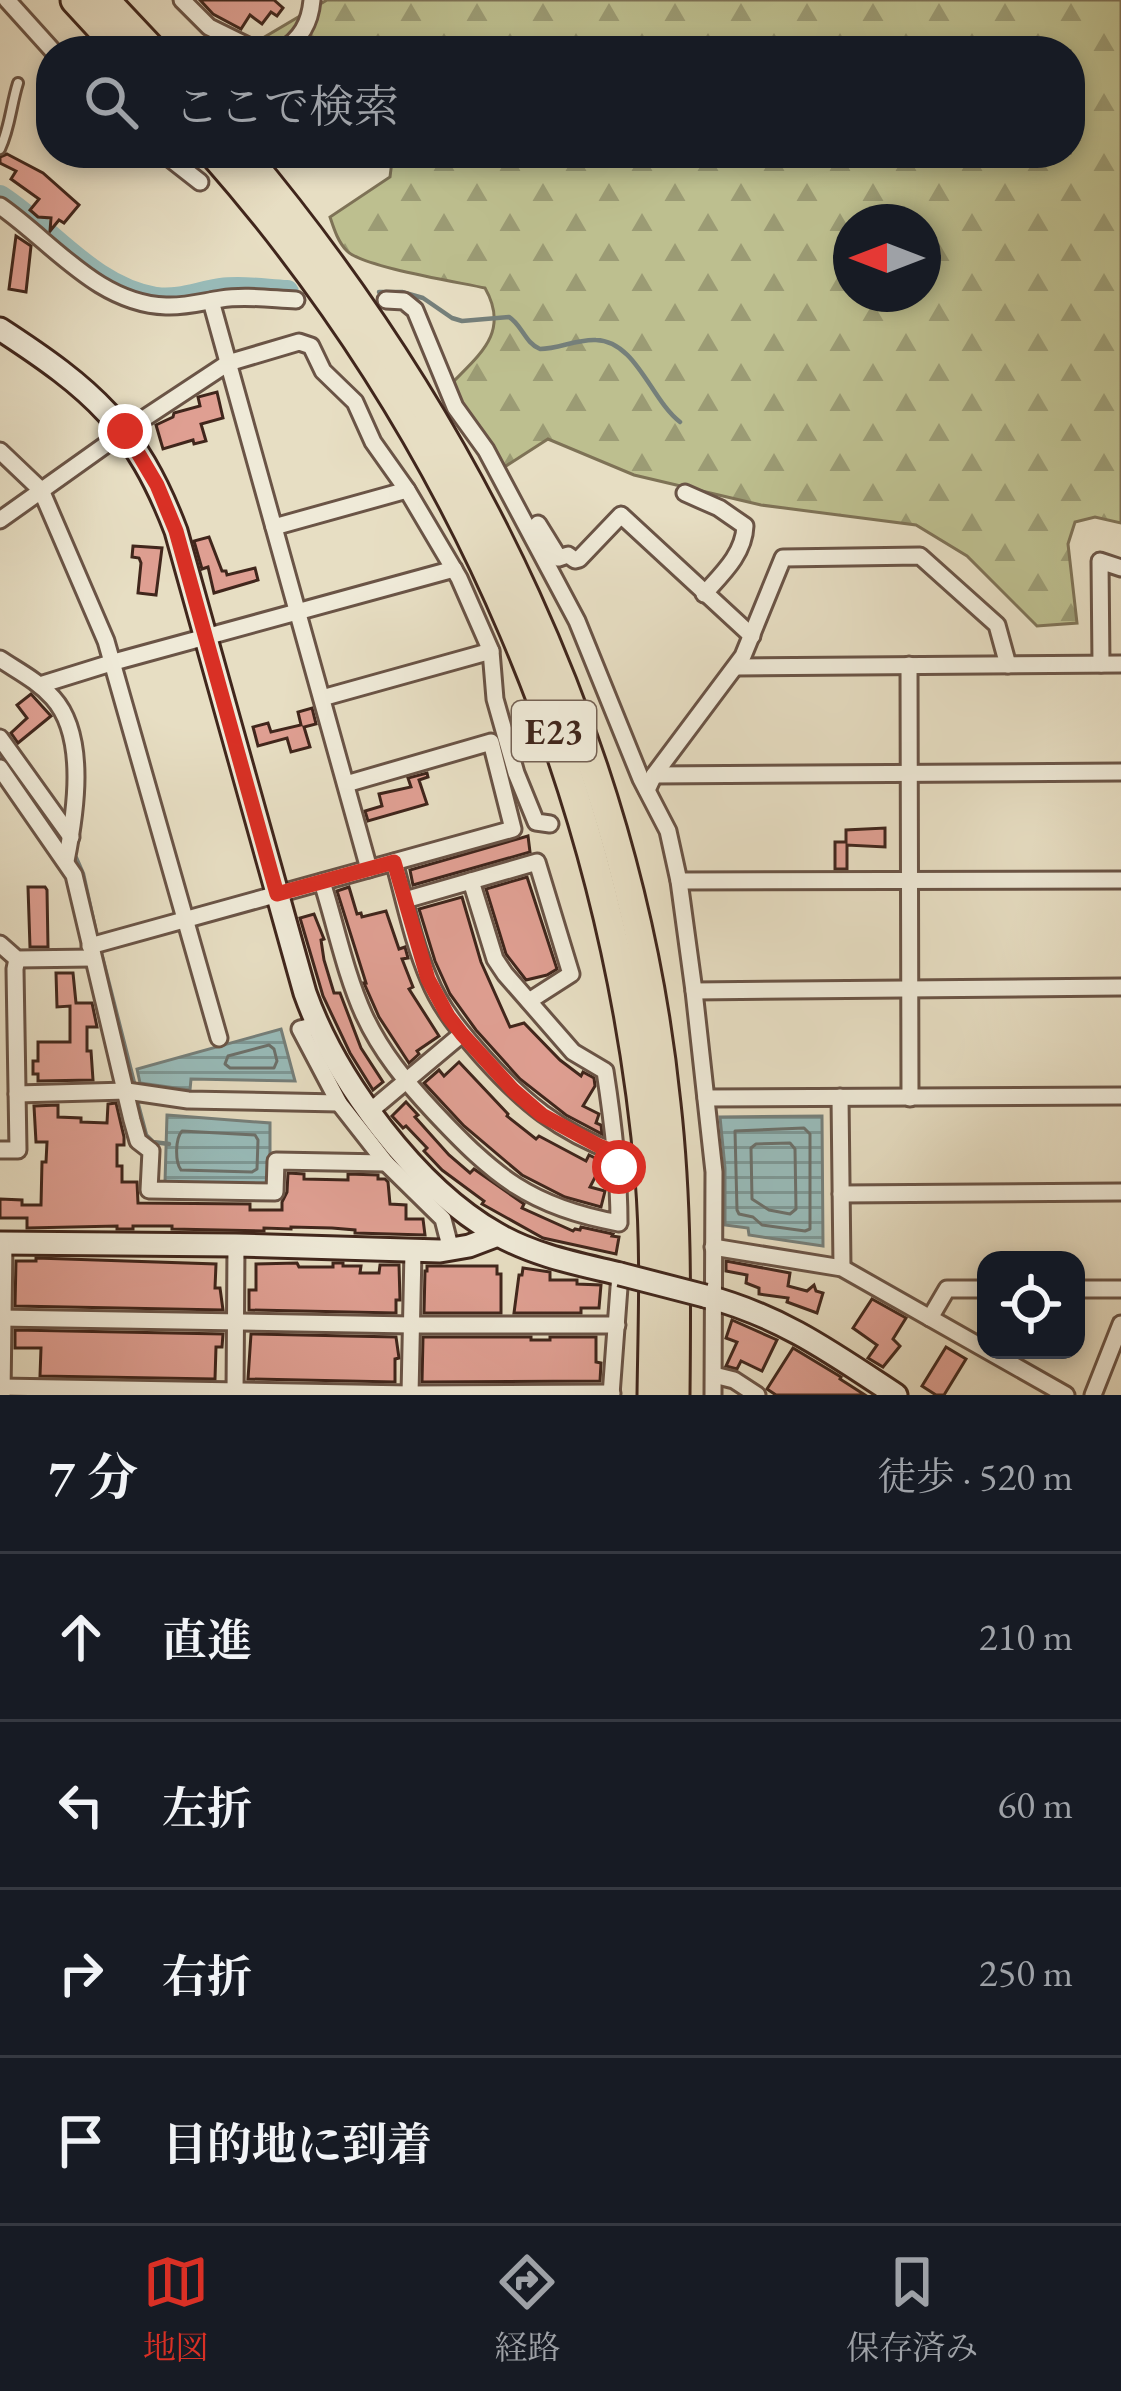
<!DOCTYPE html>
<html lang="ja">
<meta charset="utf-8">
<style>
:root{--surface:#171b24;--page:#242831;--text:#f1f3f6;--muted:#9ea1a6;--line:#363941;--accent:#d93025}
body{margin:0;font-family:"EB Garamond","Noto Serif JP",serif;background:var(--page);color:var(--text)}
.controls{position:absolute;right:36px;bottom:36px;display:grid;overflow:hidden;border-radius:24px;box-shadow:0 6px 18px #0003}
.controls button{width:108px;height:108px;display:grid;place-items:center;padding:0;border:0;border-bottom:3px solid var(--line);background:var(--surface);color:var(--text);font:60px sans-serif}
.compass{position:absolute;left:833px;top:204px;width:108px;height:108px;border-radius:50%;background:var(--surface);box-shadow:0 6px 18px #0003;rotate:270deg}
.stop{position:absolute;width:36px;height:36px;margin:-27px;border:9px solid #d93025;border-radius:50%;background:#fff}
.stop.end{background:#d93025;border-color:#fff;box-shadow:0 3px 12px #0008}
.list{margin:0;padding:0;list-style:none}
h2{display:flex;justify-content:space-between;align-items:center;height:156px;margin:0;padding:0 48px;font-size:51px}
h2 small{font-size:39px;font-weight:400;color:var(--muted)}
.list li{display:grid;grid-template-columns:78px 1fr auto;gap:36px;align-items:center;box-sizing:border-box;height:168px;padding:0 48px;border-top:3px solid var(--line)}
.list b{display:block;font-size:45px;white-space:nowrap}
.list em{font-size:39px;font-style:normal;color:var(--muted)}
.icon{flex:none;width:66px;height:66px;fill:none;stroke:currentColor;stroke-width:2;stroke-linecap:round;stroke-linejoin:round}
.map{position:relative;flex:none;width:1121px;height:1395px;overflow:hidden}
.search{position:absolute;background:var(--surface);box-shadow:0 6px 18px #0003;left:36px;right:36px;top:36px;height:132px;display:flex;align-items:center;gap:30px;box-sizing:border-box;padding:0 42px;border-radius:48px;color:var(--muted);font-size:45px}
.sheet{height:828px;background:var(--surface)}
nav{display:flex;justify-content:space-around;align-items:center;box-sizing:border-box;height:168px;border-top:3px solid var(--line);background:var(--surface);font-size:33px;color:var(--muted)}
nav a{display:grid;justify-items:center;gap:6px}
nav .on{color:var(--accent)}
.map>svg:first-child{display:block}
.forest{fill:url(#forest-firs);stroke:#7e7256;stroke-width:3;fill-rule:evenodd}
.water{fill:url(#water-rules);stroke:#757f7a;stroke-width:3}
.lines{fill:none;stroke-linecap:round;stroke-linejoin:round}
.shore{stroke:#6c706a;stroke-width:3}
.stream{stroke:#757f7a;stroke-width:4.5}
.river{stroke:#98bbb9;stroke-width:24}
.building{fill:#df9f92;stroke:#40261c;stroke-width:3}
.lane-casing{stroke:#6a5446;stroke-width:14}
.street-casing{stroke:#6a5446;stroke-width:21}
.secondary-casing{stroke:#40261c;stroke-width:27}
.highway-casing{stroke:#40261c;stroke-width:33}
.lane{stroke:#efead8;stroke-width:8}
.street{stroke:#efead8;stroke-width:15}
.secondary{stroke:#efead8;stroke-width:21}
.highway{stroke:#e7dec3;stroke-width:27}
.secondary-bridge-casing{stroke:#40261c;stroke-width:27;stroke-linecap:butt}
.secondary-bridge{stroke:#efead8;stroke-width:21}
.route{stroke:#d93025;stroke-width:15}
.labels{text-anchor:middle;stroke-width:10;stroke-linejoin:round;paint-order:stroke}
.shield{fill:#efead8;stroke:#746154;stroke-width:3}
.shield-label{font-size:36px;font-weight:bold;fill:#40261c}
</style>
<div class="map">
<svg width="1121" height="1395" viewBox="0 0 1121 1395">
<defs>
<pattern id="forest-firs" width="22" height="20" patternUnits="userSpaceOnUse" patternTransform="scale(3)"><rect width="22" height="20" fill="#bdbf8f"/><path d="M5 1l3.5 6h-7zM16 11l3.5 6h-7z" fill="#9b9b74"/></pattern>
<pattern id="water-rules" width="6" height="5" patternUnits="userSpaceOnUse" patternTransform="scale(3)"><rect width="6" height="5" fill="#98bbb9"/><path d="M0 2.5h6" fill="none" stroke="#7d9896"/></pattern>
</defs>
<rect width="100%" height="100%" fill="#e7dec3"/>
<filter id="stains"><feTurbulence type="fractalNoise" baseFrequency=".00167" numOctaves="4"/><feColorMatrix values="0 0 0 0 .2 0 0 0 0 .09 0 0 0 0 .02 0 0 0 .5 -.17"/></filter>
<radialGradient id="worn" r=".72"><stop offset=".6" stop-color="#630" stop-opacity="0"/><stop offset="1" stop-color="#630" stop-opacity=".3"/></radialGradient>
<path class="forest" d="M327,0H1121V523L1095,517L1075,522L1068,544L1077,623L1037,626L967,556L916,525L761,505L634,475L548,439L495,473L451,384C480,354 510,332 485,288C458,282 363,267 347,251C338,242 334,229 330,217L390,177L393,153H1070V51H241ZM851,222H923V294H851Z"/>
<g class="water">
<path d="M281,1029L295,1081L191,1079L190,1090L140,1083L137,1069Z"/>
<path d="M167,1115L270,1123V1182L268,1185L165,1182Z"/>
<path d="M822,1116L823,1246L749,1235L748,1228L725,1225V1168L720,1117Z"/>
</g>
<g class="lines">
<g class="shore">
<path d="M269,1045L274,1049L277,1061L274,1068H230L225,1064L228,1056Z"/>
<path d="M804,1128L810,1134V1229L805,1231L762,1225L753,1217L739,1214L737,1210L735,1131Z"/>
<path d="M182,1131L255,1135L258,1140L257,1169L252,1172L181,1170C175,1162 175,1139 182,1131Z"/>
<path d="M790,1143L795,1149L796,1209L790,1214L769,1210L752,1199L751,1148L756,1144Z"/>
</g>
<g class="stream">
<path d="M379,292H402L423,298L452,318L462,321L509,317C522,325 525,343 540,349C559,349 576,339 596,340C636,341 651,400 680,422"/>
<path d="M0,757L58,834"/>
<path d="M76,858L83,874L97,938"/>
<path d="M100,949L134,1083"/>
<path d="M137,1101L146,1135L153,1142L169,1144"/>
</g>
<path class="river" d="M0,197C51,230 93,289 156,299C180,302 199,293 221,290C242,287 266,291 287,292"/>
</g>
<g class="building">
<path d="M200,0H274L283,8L277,16L271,12L262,24L250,15L241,29L213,14Z"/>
<path d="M7,154L43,173L79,205L64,223L59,220L50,231L51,218L38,217L30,210L39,199L11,179L16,171L0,163V157Z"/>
<path d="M16,236L31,246L26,292L9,289Z"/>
<path d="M217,392L223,418L201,424L206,441L194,444L193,440L163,449L156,425L173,417L174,413L200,406L198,397Z"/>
<path d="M209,537L222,571H226L227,575L255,568L258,580L214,593L208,567L202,569L194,541Z"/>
<path d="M133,546L162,548L156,595L138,593L141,563L139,558L132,557Z"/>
<path d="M31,694L51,716L18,743L11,733L27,718L17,705Z"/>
<path d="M312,708L316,724L304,727L310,747L291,752L287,738L258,746L253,727L268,723L271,732L301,725L298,712Z"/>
<path d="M427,773L428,777L419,780L427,804L368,821L365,811L382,806L379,794L411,787L408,778Z"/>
<path d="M885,828V847L847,845V869H835V842H846V830Z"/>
<path d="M528,836L530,852L413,885L410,870Z"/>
<path d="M527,877L557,969L547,975L526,980L506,954L486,889Z"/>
<path d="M28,887H45L47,890L48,947H30Z"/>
<path d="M349,887L357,914L361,913L362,917L386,911L399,949L405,947L408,958L402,959L413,987L409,989L439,1036L417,1051L419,1054L409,1063L379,1017L364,983H366L337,891Z"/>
<path d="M462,897L481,962L510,1027L524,1023L560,1060L581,1076L583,1072L594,1078L595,1086L583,1106L599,1114L596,1123L601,1125L602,1134L566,1115L520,1079L476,1030L450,994L435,961L419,909Z"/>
<path d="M314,914L324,939L321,940L324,960L334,993H340L361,1048L383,1082L373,1090L350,1053L323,996L300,918Z"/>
<path d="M56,973H73L76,1003H92L97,1027H87V1051H91L93,1080L38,1081V1074H33V1061H38V1042H70V1006L57,1007Z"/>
<path d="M459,1062L508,1114L507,1116L536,1139L539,1136L586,1161L589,1155L603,1162L590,1187L605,1191L601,1207L565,1197L522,1175L464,1126L424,1083L439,1070L444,1076Z"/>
<path d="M406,1102L418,1115L415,1117L449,1155L470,1173L474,1169L524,1204L522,1208L573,1231L575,1229L580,1230L581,1227L613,1234L612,1236L619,1237L616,1254L543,1238L482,1204L484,1201L442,1170L424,1151L427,1148L406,1126L403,1128L392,1116Z"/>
<path d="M116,1103L124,1137V1145H117V1166H122V1182H137L138,1203L250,1204V1210H282V1202L287,1192L288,1173L304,1174V1179L348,1180V1174L378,1175V1179H385L388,1182L390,1204L406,1205V1219H423L425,1235L355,1233V1230L332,1228L291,1227V1229L264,1228V1231L172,1229V1226H133V1229H117V1226L27,1228V1218H0V1199L22,1200V1205H41L42,1162H46L47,1142H36L34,1106L58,1105V1117L81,1118V1122L107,1123L108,1104Z"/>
<path d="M36,1258L216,1264L215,1288H220L223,1310L15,1306L16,1261H36Z"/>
<path d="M726,1261L790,1273L788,1286L807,1291L814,1285L816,1291L823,1293L817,1313L787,1302L788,1298L759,1294V1288L746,1283L747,1275L726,1271Z"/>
<path d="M297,1263L299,1267H333V1263H343V1266H361L360,1273H379L380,1265H399L400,1300H396V1313L249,1310V1290H256V1264Z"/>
<path d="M427,1266H497V1274H501V1313H424L425,1271H427Z"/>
<path d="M523,1268L550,1272V1280H577V1284L601,1285L599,1308H581V1313H514L519,1275H522Z"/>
<path d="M872,1299L906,1318L893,1339L900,1346L883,1367L868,1358L877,1345L853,1328Z"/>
<path d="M732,1320L777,1340L762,1371L741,1361L737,1369L726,1366L737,1342L726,1338Z"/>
<path d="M15,1330L223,1334L222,1347H216L215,1379L40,1376L41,1348H15Z"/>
<path d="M251,1334L396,1337L399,1358L395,1359V1382L248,1379Z"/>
<path d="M423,1337H531V1340H550V1337H596V1362L601,1363L600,1381L422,1382Z"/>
<path d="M946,1347L966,1359L944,1395H936L922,1386Z"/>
<path d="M793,1348L841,1377L840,1379L865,1395H776L767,1389Z"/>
</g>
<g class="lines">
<defs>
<path id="lane" d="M0,149C10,128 11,105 18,83"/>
<g id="street">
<path d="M7,0L53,51"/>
<path d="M182,0L209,27L258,51"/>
<path d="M281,51C301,39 310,23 312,0"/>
<path d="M163,153L200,182"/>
<path d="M0,206C52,242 98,304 166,306C185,307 202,302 221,299C245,295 272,299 296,300"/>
<path d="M386,300L404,301L415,310L455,407L486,450L577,621L641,779L668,831L679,881L694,991L714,1172L713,1395"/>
<path d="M211,301L369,869"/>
<path d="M0,451L41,490L106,641L219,1038"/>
<path d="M685,493L719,508L745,526C744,554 722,574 704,594"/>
<path d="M0,520L125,431L228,363L299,342L311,346L323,371L355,402L373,442L407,490L459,578L491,651L495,699L516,773L536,822L550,824"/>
<path d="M538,524L559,558L568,555L575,560L579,559L621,515L752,636"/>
<path d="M274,527L407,490"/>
<path d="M0,659C18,671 38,681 53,698C88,737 75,815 66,861"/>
<path d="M1101,664L1100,561L1121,568"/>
<path d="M909,665L910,1098"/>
<path d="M737,667L1121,664"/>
<path d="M40,685L114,662L454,569"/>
<path d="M322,698L491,651"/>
<path d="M0,738L71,837"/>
<path d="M0,768L74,875L132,1120L138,1141L151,1151L149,1190L275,1192L276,1161L386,1163"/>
<path d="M654,775L1121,772"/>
<path d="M647,790L654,775L743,656L783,558L920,556L997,625L1008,665"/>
<path d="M394,862C405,901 413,942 429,979C441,1009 461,1032 482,1056C523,1102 558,1131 617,1153"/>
<path d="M679,881L1121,880"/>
<path d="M322,882C336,926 345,973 364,1015C381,1052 406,1082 434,1112C494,1176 530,1207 619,1223C619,1171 613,1122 605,1071L573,1052L505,974L495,959L471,881"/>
<path d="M405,900L537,862L571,974L529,1001"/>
<path d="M0,944L17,959L93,958"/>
<path d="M90,946L513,829L491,742L346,784"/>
<path d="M694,991L1121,987"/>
<path d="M316,1025L300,1029L339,1103L386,1163L443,1219L451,1250"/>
<path d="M17,1094L127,1091L188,1100L339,1103"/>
<path d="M840,1097L842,1268"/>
<path d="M706,1098L1121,1096"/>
<path d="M369,1112L462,1034"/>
<path d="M0,1150H18L15,969L17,959"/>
<path d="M841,1194L1121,1192"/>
<path d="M713,1247L842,1268L1066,1395"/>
<path d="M1076,1289H1121"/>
<path d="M0,1318L412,1325H617"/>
<path d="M930,1318L947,1289H986"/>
<path d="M714,1375L734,1380L757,1395"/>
<path d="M0,1387L410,1394L612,1393"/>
<path d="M2,1395L4,1243"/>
<path d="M235,1395L236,1245"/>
<path d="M410,1395L413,1251"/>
<path d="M611,1395L620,1274"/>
<path d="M1093,1395L1121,1324"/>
</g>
<g id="secondary">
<path d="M0,329C92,389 136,426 176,531L305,993C336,1080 416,1188 497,1234C535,1256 579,1264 620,1274"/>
<path d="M0,1243L236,1245L440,1251L469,1246L498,1235"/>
<path d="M705,1296C781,1316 831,1352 896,1395"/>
</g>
<g id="highway">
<path d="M75,0L122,51"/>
<path d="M105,0L153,51"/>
<path d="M213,153C465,440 617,798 650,1178C656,1250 653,1323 652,1395"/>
<path d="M243,153C469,423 630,750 666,1104C677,1201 676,1298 675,1395"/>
</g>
</defs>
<use href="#lane" class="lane-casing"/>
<use href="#street" class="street-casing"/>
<use href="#secondary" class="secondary-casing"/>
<use href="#highway" class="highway-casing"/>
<use href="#lane" class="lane"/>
<use href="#street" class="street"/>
<use href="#secondary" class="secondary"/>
<use href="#highway" class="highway"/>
<defs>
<path id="secondary-bridge" d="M620,1274L705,1296"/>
</defs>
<use href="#secondary-bridge" class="secondary-bridge-casing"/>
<use href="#secondary-bridge" class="secondary-bridge"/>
</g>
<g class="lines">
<path class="route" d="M125,431L157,485L176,531L277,894L394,862L428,979L448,1016L462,1034L513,1090L542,1115L599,1146L617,1153L619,1167"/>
</g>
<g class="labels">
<rect class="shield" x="512" y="701" width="84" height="60" rx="9"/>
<g class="shield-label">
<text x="554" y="744">E23</text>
</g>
</g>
<rect width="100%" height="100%" filter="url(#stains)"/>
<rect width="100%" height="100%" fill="url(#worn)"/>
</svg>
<div class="controls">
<button><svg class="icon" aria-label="locate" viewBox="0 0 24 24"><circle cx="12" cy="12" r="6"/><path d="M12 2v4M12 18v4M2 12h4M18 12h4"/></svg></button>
</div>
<svg class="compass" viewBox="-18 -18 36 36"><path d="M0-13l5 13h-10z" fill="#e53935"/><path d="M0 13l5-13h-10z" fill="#9ea1a6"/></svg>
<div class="stop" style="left:619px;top:1167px"></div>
<div class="stop end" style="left:125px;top:431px"></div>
<div class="search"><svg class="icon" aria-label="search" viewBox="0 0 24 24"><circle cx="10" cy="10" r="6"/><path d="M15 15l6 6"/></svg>ここで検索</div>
</div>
<section class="sheet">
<h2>7 分<small>徒歩 · 520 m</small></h2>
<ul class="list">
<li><svg class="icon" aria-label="ahead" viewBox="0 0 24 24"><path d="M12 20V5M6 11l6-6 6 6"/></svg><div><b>直進</b></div><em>210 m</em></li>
<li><svg class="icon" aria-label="left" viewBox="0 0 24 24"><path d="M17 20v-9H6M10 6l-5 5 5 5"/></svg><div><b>左折</b></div><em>60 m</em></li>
<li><svg class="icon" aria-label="right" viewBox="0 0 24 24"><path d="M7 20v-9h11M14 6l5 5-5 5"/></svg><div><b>右折</b></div><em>250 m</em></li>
<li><svg class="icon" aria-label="arrive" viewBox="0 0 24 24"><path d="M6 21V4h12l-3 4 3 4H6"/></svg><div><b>目的地に到着</b></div></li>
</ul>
</section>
<nav>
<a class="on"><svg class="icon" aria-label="map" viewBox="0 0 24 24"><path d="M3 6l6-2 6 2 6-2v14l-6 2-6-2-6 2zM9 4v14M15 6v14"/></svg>地図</a>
<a><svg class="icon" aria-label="directions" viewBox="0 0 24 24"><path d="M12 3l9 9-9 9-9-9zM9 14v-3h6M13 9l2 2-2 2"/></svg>経路</a>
<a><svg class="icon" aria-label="saved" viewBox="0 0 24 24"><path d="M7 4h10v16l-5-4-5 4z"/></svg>保存済み</a>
</nav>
